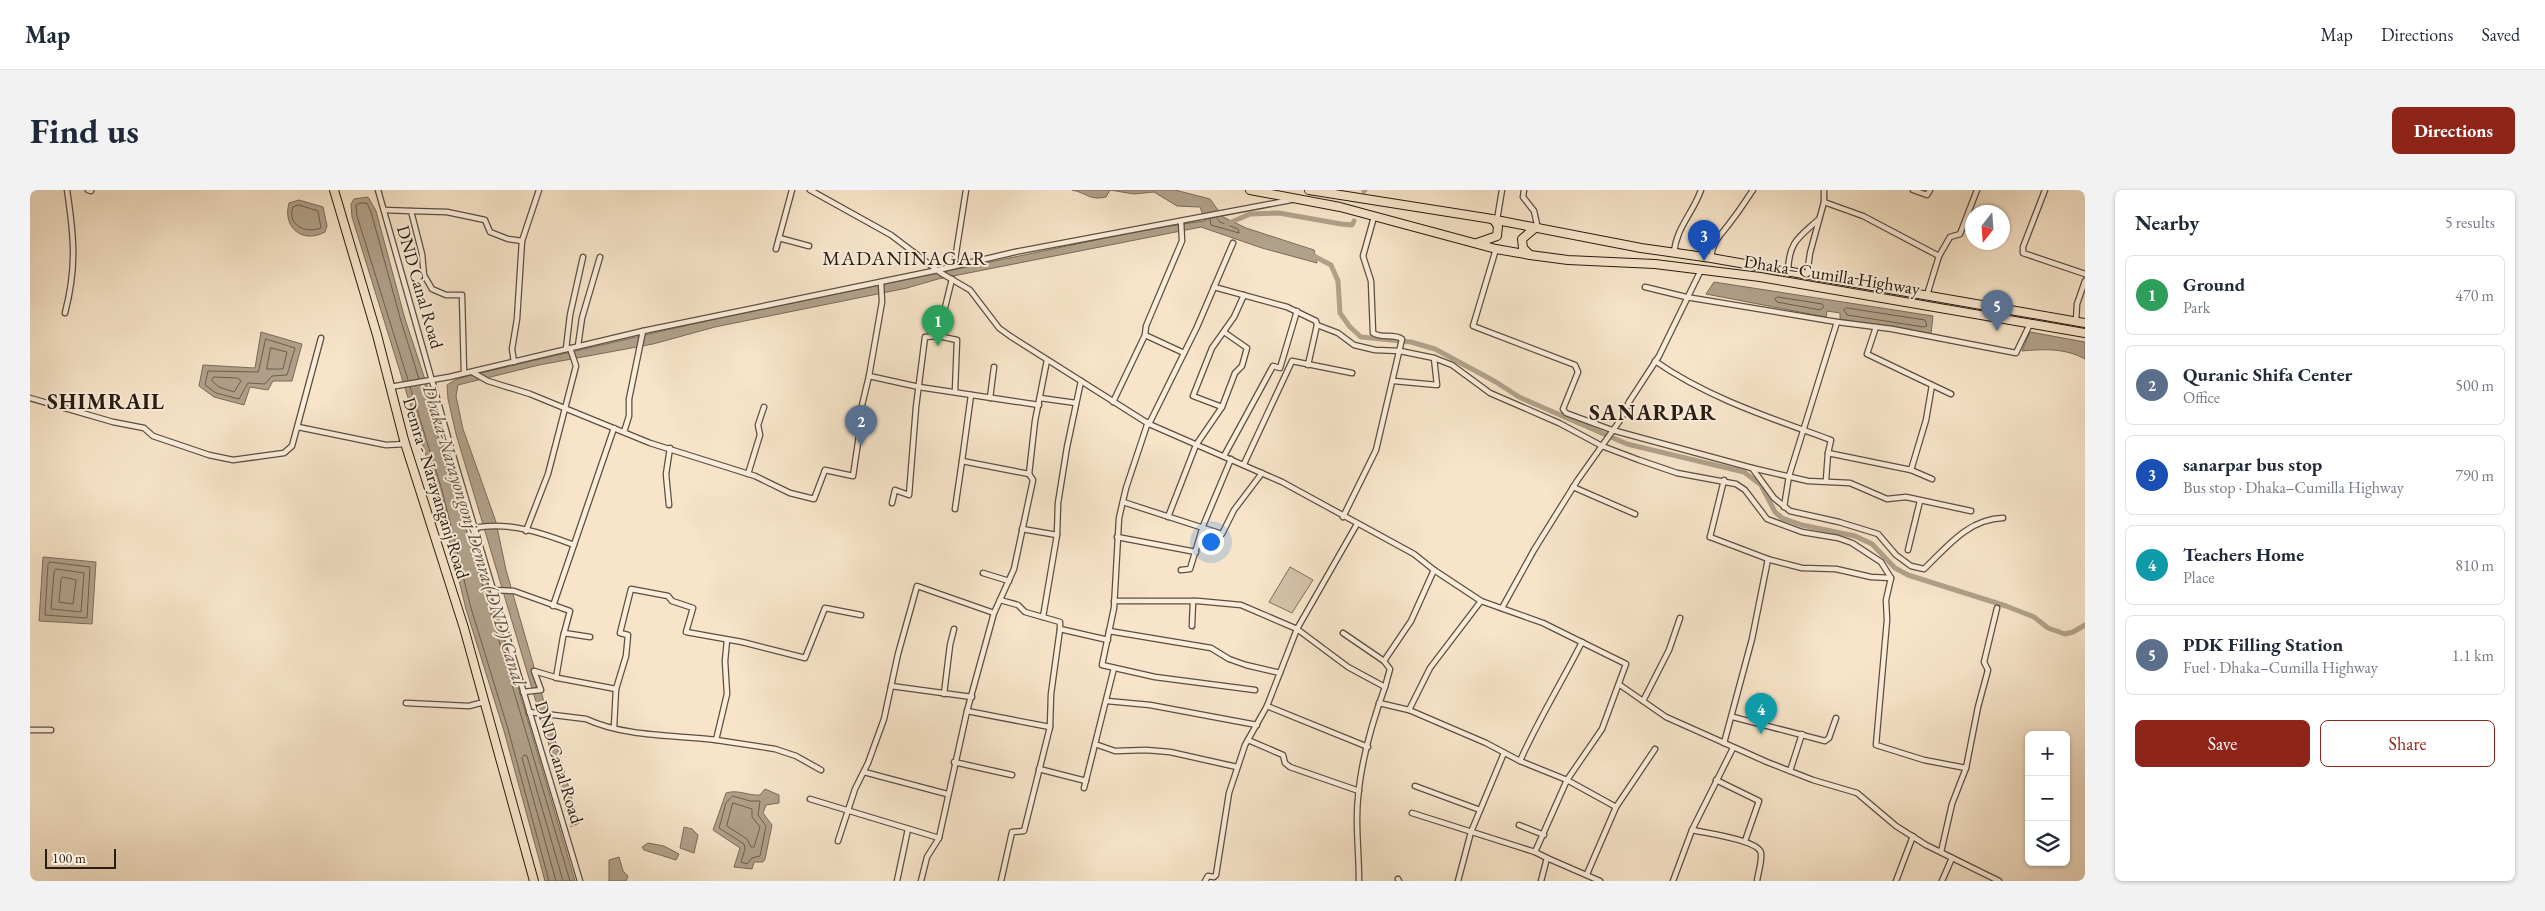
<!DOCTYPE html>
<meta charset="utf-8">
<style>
:root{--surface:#fff;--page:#f2f2f3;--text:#1f2937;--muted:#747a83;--line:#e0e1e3;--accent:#8f2418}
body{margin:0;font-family:"EB Garamond",serif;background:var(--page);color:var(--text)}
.controls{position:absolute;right:15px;bottom:15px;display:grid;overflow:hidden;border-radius:8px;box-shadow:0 1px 4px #0004}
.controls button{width:45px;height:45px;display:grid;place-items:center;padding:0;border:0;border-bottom:1px solid var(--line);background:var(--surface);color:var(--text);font:25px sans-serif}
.compass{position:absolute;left:1935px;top:15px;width:45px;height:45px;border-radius:50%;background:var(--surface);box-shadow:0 1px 4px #0004;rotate:197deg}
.scale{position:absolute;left:15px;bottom:12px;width:71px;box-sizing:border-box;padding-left:5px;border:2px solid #291c11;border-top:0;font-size:14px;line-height:18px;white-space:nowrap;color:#291c11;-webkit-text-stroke:4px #faeddc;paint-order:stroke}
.you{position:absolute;left:1180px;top:351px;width:18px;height:18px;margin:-12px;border:4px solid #fff;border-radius:50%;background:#1a73e8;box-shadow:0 0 0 8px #1a73e833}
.badge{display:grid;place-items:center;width:32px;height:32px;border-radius:50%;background:var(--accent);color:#fff;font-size:16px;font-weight:700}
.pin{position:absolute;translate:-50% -41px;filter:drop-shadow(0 1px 2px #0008)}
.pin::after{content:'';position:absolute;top:26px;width:18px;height:15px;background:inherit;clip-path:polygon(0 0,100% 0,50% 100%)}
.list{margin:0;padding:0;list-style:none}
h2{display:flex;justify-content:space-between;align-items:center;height:65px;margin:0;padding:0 20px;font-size:21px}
h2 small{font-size:16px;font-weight:400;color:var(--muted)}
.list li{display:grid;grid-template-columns:32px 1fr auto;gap:15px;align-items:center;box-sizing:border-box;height:80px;margin:0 10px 10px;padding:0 10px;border:1px solid var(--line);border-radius:8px}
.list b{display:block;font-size:19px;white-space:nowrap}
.list p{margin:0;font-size:16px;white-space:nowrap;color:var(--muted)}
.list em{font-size:16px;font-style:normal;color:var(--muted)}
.actions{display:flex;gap:10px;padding:15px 20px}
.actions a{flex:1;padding:11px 0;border:1px solid var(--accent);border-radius:8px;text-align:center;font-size:18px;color:var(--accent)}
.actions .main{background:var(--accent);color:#fff}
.icon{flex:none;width:28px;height:28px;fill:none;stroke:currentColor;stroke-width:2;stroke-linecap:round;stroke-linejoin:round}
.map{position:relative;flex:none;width:2055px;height:691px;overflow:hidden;border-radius:8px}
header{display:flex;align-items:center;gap:30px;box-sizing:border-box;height:70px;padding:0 25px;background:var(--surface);border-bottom:1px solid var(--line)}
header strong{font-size:24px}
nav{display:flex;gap:28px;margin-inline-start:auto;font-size:18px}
.intro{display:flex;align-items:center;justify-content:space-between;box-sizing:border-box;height:120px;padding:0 30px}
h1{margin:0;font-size:35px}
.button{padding:12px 22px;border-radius:8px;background:var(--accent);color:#fff;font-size:18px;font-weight:700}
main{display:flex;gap:30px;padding:0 30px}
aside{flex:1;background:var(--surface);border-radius:8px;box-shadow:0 1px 4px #0004}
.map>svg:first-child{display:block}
.green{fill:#d4c2aa;stroke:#7e6f5e}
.water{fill:#b1a08a;stroke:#7b6b5a}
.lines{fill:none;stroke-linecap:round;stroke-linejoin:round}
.shore{stroke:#6d5e4e;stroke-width:1}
.canal{stroke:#b1a08a;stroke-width:5}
.minor-casing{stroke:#5c4e3f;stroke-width:7}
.primary-casing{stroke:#291c11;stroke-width:10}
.trunk-casing{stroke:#291c11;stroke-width:10}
.minor{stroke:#faeddc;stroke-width:4.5}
.primary{stroke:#f7e4c9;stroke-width:8}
.trunk{stroke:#f7e4c9;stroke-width:8}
.labels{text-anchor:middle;stroke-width:4;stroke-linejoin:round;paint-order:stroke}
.street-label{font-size:18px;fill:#291c11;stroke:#faeddc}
.water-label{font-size:19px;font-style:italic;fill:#5f5141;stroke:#faeddc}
.quarter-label{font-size:20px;letter-spacing:1px;fill:#291c11;stroke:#faeddc}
.district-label{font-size:22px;font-weight:bold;letter-spacing:1px;fill:#291c11;stroke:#faeddc}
</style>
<header>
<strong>Map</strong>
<nav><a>Map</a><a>Directions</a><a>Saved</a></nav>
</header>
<div class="intro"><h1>Find us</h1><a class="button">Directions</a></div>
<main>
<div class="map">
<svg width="2055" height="691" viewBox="0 0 2055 691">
<rect width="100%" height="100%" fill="#f7e4c9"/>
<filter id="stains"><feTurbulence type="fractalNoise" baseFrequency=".004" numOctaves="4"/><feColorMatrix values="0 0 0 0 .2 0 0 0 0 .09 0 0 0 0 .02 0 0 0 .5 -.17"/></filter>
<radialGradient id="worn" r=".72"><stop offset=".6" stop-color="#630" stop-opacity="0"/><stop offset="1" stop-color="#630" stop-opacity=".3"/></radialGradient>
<path class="green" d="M1260,377L1283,390L1262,423L1239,412Z"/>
<g class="water">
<path d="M1042,0H1145L1180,9L1193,27L1216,38L1284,60L1287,73L1232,58L1171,37L908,89L877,98L685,137L623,154L509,175L428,195L426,206L433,239L466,332L476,380L549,633L541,637L524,572L426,244L418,209L417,195L425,190L441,185L676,131L1124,38L1175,31L1170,17L1147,16L1124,2L1104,4L1080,0L1076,7C1060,11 1057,3 1042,0Z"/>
<path d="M338,7L346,21L375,129L416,253L545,691H515L474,541L436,419L407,301L322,27L321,14L324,9Z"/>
<path d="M269,10L293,17L297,36L295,42C273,54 252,38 259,13Z"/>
<path d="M1684,92L1903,126L1901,144L1810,129V123L1797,121L1796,127L1676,104Z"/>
<path d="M231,142L272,154L262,191H243L238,200L220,197L214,215L184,207L169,196L173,175L225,178Z"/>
<path d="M2000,142L2055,152V169C2035,158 2014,159 1992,161Z"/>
<path d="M13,367L66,372L62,434L9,431Z"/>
<path d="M735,599L749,605V613L736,615L733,623L742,635L735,669L733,672H724L722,679L704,677L710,658L683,640L696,603C708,599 718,606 730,605Z"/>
<path d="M654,637L662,639L668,645L664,663L650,658Z"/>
<path d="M618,653L634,656L649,664L646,670L614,660L612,657Z"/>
<path d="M589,667L593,681L598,686L596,691H579V670Z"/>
</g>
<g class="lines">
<g class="shore">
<path d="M269,15L288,21L291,38C276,44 256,35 263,17Z"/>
<path d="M1180,29L1181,35L1209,43L1208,39L1190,32L1187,28"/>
<path d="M1748,107L1792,114L1794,117L1790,120L1747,112L1745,109Z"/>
<path d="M1817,118L1895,130L1897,136L1894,137L1817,125L1814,120Z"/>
<path d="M236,149L265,158L257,185L242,186L235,194L218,193L209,209L186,203L175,195L178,181L228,182Z"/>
<path d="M241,158L257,162L253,179H237Z"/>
<path d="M184,187L208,188L211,191L204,202L189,197L182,191Z"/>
<path d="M378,190L327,26L326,15L330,13H337L341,22L371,131L389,189"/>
<path d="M392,195L411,255L540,691"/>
<path d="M380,197L412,300L441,418L478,539L519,691"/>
<path d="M20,372L60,377L57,428L15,425L18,375Z"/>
<path d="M26,379L54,383L51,422L21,419L24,382Z"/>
<path d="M33,387L46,390L43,414L29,412L31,390Z"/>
<path d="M703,606L720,611H730L728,625L736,636L730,666L722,668L717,674L711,672L715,659L714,654L689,638L696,613Z"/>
<path d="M703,613L722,619V627L730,637L724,657H721L717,649L697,636Z"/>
<path d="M526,691L492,568L494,565L497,566L533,691"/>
</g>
<g class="canal">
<path d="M1334,1L1335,0"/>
<path d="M1197,34L1220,24L1249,23L1311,34L1322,35L1324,31"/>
<path d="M1280,64L1301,75L1308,91L1310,123L1320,137L1331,147L1381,152L1405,159L1466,192L1489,207L1597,254L1714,282L1731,295L1745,322L1752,328L1772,335L1825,346L1842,354L1865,378L1878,385L1976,416L2004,427L2018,438L2035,444L2043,442L2055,435"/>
</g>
<defs>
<g id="minor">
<path d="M58,0L61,1"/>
<path d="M348,0L427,279L550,691"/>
<path d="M780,0L861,45L911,83L940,100L969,138L980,146L1119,234L1252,292L1384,364L1404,380L1451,411L1513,433L1596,474L1572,539L1537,590L1505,662L1517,668L1511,691"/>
<path d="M1494,0L1493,7L1504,21L1508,39"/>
<path d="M1883,0L1897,5L1900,0"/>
<path d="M2015,0L1993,57V63L2055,84"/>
<path d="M1794,12L1833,26L1909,66"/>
<path d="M354,20L381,21L392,64L394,85L402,99L416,105H432L434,183"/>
<path d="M381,21L417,22L455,30L460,42L478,49L492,51L487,129L482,159L484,172"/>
<path d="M1467,30L1472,0"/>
<path d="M749,48L779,56"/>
<path d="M492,51L509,0"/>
<path d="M746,59L762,0"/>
<path d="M1466,59L1443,136L1545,175L1548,182L1533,219L1536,223L1582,240L1722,278L1744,308L1760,321L1809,332L1848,344L1866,365L1881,376L1894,379C1917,357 1938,329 1973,328"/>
<path d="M1644,63C1646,38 1663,23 1671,0"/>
<path d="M1681,68C1682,51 1693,43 1702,30C1710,20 1716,10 1723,0"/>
<path d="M924,76L936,0"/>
<path d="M1758,81C1759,52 1768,48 1788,30"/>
<path d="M1777,85L1780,63L1794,12V0"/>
<path d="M1184,97L1257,117L1286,131L1287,135L1278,175"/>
<path d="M1615,97L1656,107L1807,132L1862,139L1986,163L2000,134"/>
<path d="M1897,105L1909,66L1920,47L1930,44L1947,0"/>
<path d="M35,123C47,77 44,46 37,0"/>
<path d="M2046,131L2047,114L2055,91"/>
<path d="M1287,135L1308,143L1324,155L1345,160L1370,161L1404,168L1422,175L1460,203L1529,233L1572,256L1609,270L1647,283L1706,294L1715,300L1737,329L1772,342L1808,348L1822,353L1851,372L1861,388L1856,410L1857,430L1846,555L1894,570L1936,578"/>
<path d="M1846,137L1837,164L1902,195L1896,230L1881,280"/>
<path d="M1115,145L1154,163"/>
<path d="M908,146L927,150L925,201"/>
<path d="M548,156L552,128L570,67"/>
<path d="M536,159L540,125L553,67"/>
<path d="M1625,171C1678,208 1741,228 1801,250L1798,263L1881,280L1902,289"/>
<path d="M442,182L458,191L500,204L620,253L725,286L760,303L784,309L795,280L823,286L830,239L828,232L839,186L852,112L851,92"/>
<path d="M839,186L889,197L1009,215"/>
<path d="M1364,191L1407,195L1404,168"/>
<path d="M1902,195L1921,204"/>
<path d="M360,197L419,187L613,141L908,80L985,62L1261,10"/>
<path d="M941,205L932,271L999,284"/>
<path d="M0,208L83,232L114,238L123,246L179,265L203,270L254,263L262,256L291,148"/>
<path d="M960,208L964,177"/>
<path d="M1010,208L1046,213"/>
<path d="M1083,212L1115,145L1116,136L1152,51L1151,31"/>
<path d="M1192,217L1163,206L1182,158L1204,127L1214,105"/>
<path d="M1118,232L1096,298L1089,328L1084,418L1072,475L1125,487L1225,500"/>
<path d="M1119,234L1167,137L1203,53"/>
<path d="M268,237L356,255L375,254"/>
<path d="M594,242L599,226V209L613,141"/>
<path d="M1194,266L1243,176L1250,178L1267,121"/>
<path d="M1214,274L1262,171L1322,183"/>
<path d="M1722,278L1778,291L1820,293L1857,309L1876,307L1941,321"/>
<path d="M718,284L730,245L728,235L734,217"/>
<path d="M1796,290L1798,263"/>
<path d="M1543,297L1605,324"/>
<path d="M1093,312L1192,344L1204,320L1232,283"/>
<path d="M862,313L865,300L879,305L886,217L895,147L908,146L922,89"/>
<path d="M639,315L636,284L640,258"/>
<path d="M1754,317L1759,286L1807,132"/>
<path d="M925,319L932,271"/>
<path d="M1138,327L1166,255L1192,217L1205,183L1212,176L1217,158L1194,142"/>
<path d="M1313,327L1346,260L1372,149C1364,143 1351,149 1343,143L1341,91L1333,66L1344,27"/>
<path d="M444,338C478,331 513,343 544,355"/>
<path d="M992,339L1027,345"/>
<path d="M496,341L518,284L546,176L540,158"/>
<path d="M1087,347L1166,362"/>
<path d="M1680,347L1738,369L1722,449L1694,553"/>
<path d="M1680,347L1694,290"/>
<path d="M1878,360L1890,311"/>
<path d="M1737,369L1772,378L1806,379L1841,387L1861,388"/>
<path d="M1151,380L1160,379L1173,336L1201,269"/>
<path d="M953,383L979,391"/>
<path d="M463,400L484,401L540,421L533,447L526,488"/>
<path d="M970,410L988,415L995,422L1030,432V439L1078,450"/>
<path d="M1084,411H1168L1211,415L1267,439L1318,477L1355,497C1340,538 1327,585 1327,629C1327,650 1329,670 1329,691"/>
<path d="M523,416L584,238"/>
<path d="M1472,418L1504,360L1547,291L1591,229L1599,212L1629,166L1671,80"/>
<path d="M1013,427L1027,345L1028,313L1037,257L1051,191"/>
<path d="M1162,436L1163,411"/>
<path d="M1079,441L1181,458L1199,469L1216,475L1250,483"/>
<path d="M534,443L560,447"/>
<path d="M1313,443L1354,471"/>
<path d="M1590,495L1636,527L1737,572L1783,590L1827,603L1866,636L1896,655L1969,691"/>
<path d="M861,496L942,507"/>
<path d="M1355,497L1360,479L1354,471L1381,431L1404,380"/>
<path d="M493,502L511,500L504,481L528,488L586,499"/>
<path d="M914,504L920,455L924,439"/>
<path d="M1077,511L1120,515L1227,535"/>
<path d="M1613,511L1639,460L1650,428"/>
<path d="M376,513L439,516L454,512"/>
<path d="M1349,513L1379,520L1456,553L1490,571L1537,590L1586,617L1557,684"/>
<path d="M1237,516L1338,557"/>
<path d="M1379,520L1400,478L1451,411"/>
<path d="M937,521L1020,537"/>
<path d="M499,522L556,529C595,547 644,545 686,550L697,504L695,471L697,450"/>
<path d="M1703,527L1795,551L1799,548L1806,528"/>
<path d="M584,537L586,499L596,466L598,445L590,443L601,399L638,406L642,411L663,418L656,442L712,452L775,468L795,418L831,425"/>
<path d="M0,540H21"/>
<path d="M686,550L745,559L766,566L791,580"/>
<path d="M1218,550L1253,565L1255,573L1260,577L1329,601"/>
<path d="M1065,554L1085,561L1116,560L1140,562L1207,577"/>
<path d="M1490,571C1508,530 1532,492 1552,452"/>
<path d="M924,572L982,585"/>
<path d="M1009,579L1056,591"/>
<path d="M1760,581L1772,544"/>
<path d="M834,582L917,604"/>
<path d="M1686,590L1729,611L1715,651"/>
<path d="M1385,596L1450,620"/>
<path d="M1054,598L1084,478"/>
<path d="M780,609L909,648"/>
<path d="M1586,617L1625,559"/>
<path d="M1382,623L1505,662"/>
<path d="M1489,635L1514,645"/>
<path d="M1662,640C1675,643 1729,650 1731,663C1732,672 1728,683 1727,691"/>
<path d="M808,651L825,599L838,573L854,529L868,464L887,396L964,423"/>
<path d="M1911,662L1922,614L1936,578L1948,517L1958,480L1954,472L1967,418"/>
<path d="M1517,668L1570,691"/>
<path d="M1368,689L1369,691"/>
<path d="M867,691L878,639"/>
<path d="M891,691L897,667L909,648L937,521L964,423L984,379L1003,290L999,284L1005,231L1017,170"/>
<path d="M971,691L982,642L994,641L1020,537L1021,504L1030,439"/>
<path d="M1175,691L1178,686L1184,687L1186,685L1199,603L1215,555L1237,516L1267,439L1327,334"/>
<path d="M1428,691L1441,642L1474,563"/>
<path d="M1643,691L1662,640L1703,558"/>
<path d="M1866,691L1883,646"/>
<path d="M1912,691L1922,668"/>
</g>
<path id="primary" d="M304,0L347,145L374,250L434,438L504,691"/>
<g id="trunk">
<path d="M1220,0L1310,17L1466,59L1500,65L1538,70L1625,74L1730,87L2055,143"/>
<path d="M1279,0L1456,28L1611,58L1681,68L2055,133"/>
<path d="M1447,53L1467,46L1468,36L1463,29"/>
<path d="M1500,65L1493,58L1492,49L1505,38"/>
</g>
</defs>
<use href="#minor" class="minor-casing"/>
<use href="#primary" class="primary-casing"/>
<use href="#trunk" class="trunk-casing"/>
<use href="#minor" class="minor"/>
<use href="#primary" class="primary"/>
<use href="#trunk" class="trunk"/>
</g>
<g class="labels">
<g class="street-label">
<text transform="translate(1802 85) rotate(9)" y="6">Dhaka–Cumilla Highway</text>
<text transform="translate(390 97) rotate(74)" y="6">DND Canal Road</text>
<text transform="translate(406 298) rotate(73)" y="6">Demra - Narayanganj Road</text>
<text transform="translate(529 572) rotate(73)" y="6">DND Canal Road</text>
</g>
<g class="water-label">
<text transform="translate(445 345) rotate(73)" y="7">Dhaka-Narayongonj-Demra (DND) Canal</text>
</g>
<g class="quarter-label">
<text x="875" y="75">MADANINAGAR</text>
</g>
<g class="district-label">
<text x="76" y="219">SHIMRAIL</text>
<text x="1623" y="230">SANARPAR</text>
</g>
</g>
<rect width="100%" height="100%" filter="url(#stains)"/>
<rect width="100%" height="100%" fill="url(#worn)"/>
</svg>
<div class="controls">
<button>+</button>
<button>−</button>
<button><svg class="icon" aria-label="layers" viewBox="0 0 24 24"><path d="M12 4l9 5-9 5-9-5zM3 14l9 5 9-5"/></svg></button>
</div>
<svg class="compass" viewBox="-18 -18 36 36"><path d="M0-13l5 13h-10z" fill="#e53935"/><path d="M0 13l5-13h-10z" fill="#747a83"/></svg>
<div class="scale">100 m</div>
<div class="you"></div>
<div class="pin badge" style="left:908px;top:156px;background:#2e9e5b">1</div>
<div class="pin badge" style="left:831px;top:256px;background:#5c6f8a">2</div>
<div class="pin badge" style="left:1674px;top:71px;background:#1a4fb4">3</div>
<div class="pin badge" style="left:1731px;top:544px;background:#0f9aa8">4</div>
<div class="pin badge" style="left:1967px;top:141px;background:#5c6f8a">5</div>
</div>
<aside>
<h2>Nearby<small>5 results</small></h2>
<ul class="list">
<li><span class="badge" style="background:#2e9e5b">1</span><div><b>Ground</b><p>Park</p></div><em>470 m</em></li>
<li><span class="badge" style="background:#5c6f8a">2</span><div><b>Quranic Shifa Center</b><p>Office</p></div><em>500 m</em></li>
<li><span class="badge" style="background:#1a4fb4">3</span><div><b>sanarpar bus stop</b><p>Bus stop · Dhaka–Cumilla Highway</p></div><em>790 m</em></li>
<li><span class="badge" style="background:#0f9aa8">4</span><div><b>Teachers Home</b><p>Place</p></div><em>810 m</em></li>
<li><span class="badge" style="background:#5c6f8a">5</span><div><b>PDK Filling Station</b><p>Fuel · Dhaka–Cumilla Highway</p></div><em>1.1 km</em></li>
</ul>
<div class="actions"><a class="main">Save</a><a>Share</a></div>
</aside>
</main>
